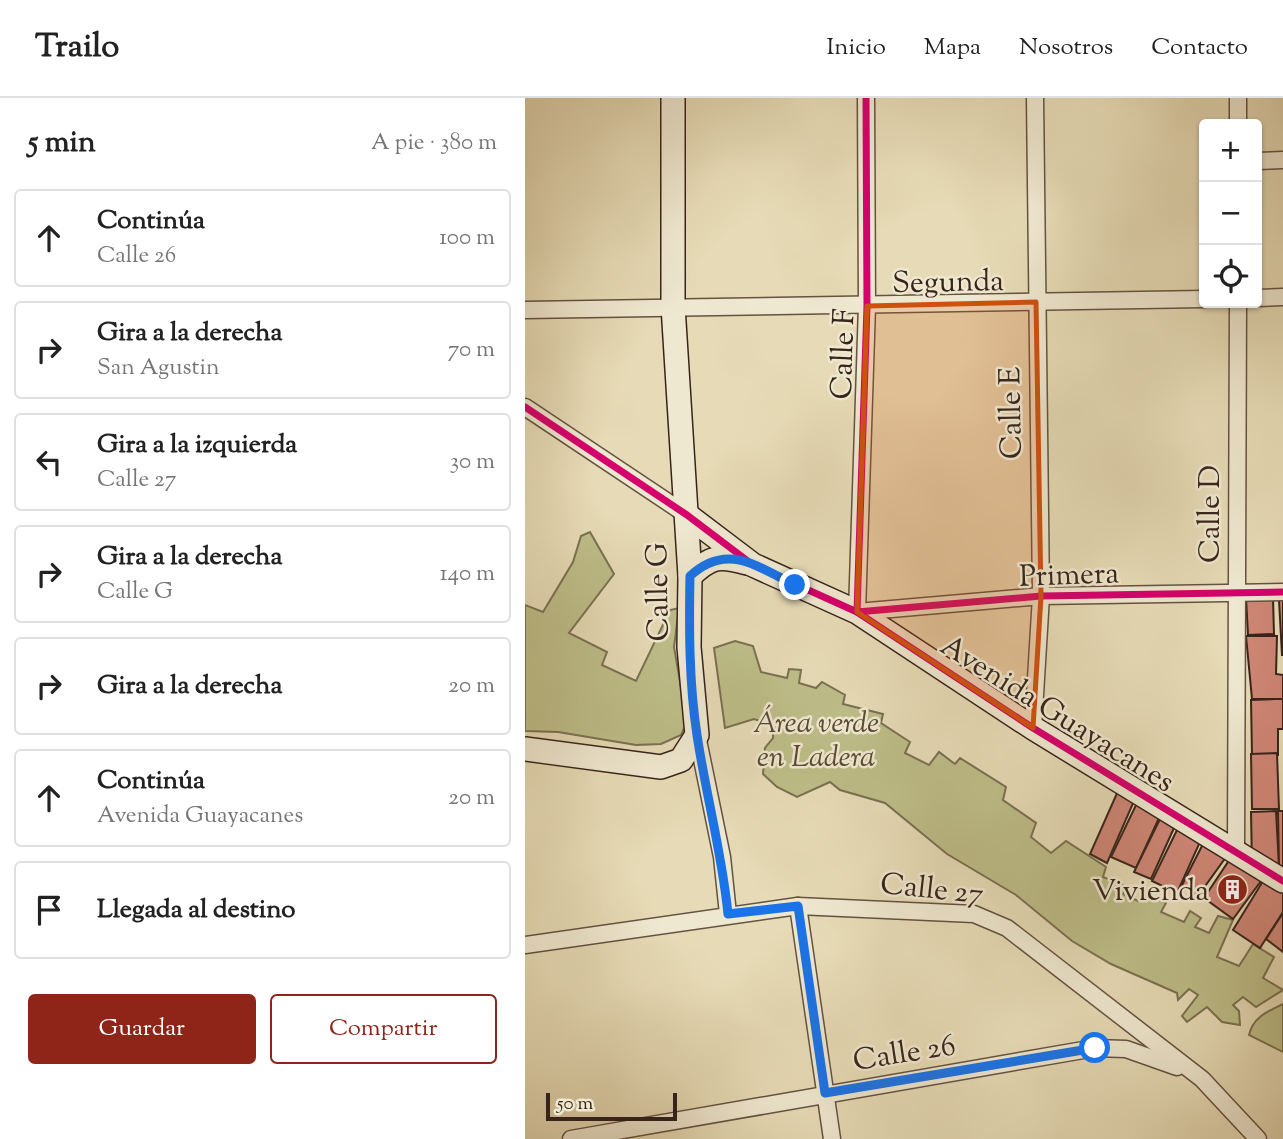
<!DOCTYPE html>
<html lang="es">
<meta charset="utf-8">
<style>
:root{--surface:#fff;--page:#f6f6f6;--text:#222;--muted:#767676;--line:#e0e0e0;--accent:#8f2418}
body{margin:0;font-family:"Sorts Mill Goudy",serif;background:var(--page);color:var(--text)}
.controls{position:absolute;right:21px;top:21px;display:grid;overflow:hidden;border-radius:7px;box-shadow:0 2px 5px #0004}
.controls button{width:63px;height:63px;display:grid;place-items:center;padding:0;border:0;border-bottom:2px solid var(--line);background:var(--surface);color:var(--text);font:35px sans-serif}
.scale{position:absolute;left:21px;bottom:18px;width:131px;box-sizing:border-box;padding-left:7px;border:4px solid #38241b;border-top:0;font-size:19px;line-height:24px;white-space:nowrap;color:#38241b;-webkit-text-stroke:5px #efe8d0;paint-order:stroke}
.stop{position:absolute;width:21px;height:21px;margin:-16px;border:5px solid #1a73e8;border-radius:50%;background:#fff}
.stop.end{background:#1a73e8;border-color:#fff;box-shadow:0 2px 7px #0008}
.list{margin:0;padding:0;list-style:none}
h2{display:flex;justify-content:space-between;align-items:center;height:91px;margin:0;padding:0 28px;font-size:30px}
h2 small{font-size:23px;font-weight:400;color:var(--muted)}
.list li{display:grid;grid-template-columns:46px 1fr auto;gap:21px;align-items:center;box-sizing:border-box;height:98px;margin:0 14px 14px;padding:0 14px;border:2px solid var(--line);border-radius:7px}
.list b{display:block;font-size:26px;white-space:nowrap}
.list p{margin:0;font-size:23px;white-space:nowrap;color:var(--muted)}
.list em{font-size:23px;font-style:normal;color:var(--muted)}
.actions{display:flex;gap:14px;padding:21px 28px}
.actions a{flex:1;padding:16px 0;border:2px solid var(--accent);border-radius:7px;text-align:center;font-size:24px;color:var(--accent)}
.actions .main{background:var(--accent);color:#fff}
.icon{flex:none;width:38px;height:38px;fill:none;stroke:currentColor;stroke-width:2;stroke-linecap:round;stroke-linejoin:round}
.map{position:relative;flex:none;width:758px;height:1041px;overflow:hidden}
header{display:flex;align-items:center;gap:42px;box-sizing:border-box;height:98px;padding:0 35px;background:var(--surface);border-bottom:2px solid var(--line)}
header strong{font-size:33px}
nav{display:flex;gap:38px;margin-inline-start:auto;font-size:24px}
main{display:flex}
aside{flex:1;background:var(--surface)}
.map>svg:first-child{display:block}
.green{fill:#bdbd88;stroke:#7a7052;stroke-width:2}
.building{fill:#cf8676;stroke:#38241b;stroke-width:2}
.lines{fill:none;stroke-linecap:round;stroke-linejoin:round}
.street-casing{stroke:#645242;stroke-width:19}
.secondary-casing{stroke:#38241b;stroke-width:26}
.street{stroke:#efe8d0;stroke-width:16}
.secondary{stroke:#efe8d0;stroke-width:23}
.cycleway-casing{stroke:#efe8d0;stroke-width:11}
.cycleway{stroke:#d6006c;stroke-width:7}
.route{stroke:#1a73e8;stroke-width:9}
.marked{fill:#ce510e;fill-opacity:0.2;stroke:#ce510e;stroke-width:5;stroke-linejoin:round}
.labels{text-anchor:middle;stroke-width:5;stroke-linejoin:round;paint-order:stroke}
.street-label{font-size:30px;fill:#38241b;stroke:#efe8d0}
.park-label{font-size:30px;font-style:italic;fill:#594a36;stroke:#efe8d0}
.poi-label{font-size:30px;fill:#38241b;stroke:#efe8d0;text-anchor:end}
</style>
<header>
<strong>Trailo</strong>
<nav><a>Inicio</a><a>Mapa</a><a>Nosotros</a><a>Contacto</a></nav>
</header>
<main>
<aside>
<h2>5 min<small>A pie · 380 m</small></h2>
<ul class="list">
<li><svg class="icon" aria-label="ahead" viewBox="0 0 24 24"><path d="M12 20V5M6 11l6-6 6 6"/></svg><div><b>Continúa</b><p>Calle 26</p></div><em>100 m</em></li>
<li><svg class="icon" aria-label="right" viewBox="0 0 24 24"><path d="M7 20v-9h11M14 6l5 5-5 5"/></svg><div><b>Gira a la derecha</b><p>San Agustin</p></div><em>70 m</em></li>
<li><svg class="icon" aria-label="left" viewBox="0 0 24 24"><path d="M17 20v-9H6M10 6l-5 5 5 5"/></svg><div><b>Gira a la izquierda</b><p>Calle 27</p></div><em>30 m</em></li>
<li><svg class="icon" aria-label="right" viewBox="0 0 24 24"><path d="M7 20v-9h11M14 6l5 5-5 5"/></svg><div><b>Gira a la derecha</b><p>Calle G</p></div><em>140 m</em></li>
<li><svg class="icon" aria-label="right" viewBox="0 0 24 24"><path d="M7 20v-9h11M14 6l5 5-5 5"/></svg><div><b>Gira a la derecha</b></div><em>20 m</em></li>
<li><svg class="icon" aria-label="ahead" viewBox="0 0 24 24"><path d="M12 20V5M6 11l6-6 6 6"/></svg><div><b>Continúa</b><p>Avenida Guayacanes</p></div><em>20 m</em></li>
<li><svg class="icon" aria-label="arrive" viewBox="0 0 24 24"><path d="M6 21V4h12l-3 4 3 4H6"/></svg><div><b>Llegada al destino</b></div></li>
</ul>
<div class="actions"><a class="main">Guardar</a><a>Compartir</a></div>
</aside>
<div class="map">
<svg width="758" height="1041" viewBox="0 0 758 1041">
<rect width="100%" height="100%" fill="#e6dbb6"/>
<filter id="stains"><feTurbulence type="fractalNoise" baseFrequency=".00286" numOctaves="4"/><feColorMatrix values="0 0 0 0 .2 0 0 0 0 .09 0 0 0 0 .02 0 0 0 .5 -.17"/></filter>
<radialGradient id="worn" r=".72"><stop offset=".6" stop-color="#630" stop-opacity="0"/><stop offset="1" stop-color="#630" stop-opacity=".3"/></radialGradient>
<g class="green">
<path d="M65,434L89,476L44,535L82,554L77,567L111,583L145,512L154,510L149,549L162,624L156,637L136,646L111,647L33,634L0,633V507L18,514L48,464L56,438Z"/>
<path d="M210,543L228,548L236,574L262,580L264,571L276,572L274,585L291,590L297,584L320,597L318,606L358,616L356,625L385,644L380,655L404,667L414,654L430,666L435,660L481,689L478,702L511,725L506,739L526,755L541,743L581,769L578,779L602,789L598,796L613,803L617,795L641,805L636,814L659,824L665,813L676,820L670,829L684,835L693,818L708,822L692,859L714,868L728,846L749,859L738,880L758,892L731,909L718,899L708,907L714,913L715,927L697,924L682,909L662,924L657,918L673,897L664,891L653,902L652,895L586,866L547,843L491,797L422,756L360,705L315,692L305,684L272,699L252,689L238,676L240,650L248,640V627L229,621L200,630L189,550Z"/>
<path d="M758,906V954L724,937C728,919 742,914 758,906Z"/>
</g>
<g class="building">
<path d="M721,500H748L749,536L723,537Z"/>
<path d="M754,502H758V557H757Z"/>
<path d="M721,538H752L751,576L758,577V601H727Z"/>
<path d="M751,601H758V631H753V657H727L726,602Z"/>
<path d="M752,655L754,711H727L726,656Z"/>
<path d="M593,693L609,703L582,765L565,756Z"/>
<path d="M612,705L634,720L611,770L586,759Z"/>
<path d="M751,713L754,768H727L726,714Z"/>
<path d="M753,713H758V768H754Z"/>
<path d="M635,721L649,730L626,781L609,774Z"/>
<path d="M653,730L675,744L652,795L627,783Z"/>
<path d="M679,744L701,759L673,798L657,787Z"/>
<path d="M705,761L736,783L708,821L679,800Z"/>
<path d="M738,783L758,795V814L735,850L708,832Z"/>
<path d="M758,815V854L741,841Z"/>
</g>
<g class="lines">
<defs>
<g id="street">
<path d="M341,0L342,208L332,514L516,498L758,494"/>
<path d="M713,26V0"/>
<path d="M732,63L758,62"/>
<path d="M732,200L758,199"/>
<path d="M0,212L679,201"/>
<path d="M0,309L162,417"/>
<path d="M508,630L516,498L510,0"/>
<path d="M172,637L197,759L203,816"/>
<path d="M711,754L713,205"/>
<path d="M273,808L307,1041"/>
<path d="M0,847L273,808L449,816L482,830L677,981L733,1041"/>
<path d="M46,1041L570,950L601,951L652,969"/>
</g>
<g id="secondary">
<path d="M162,417L228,467L332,514L508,630L758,783"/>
<path d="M165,478C186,458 194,457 222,465"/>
<path d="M0,651L136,669L156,662L172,637L164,549L165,478L148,208V0"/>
</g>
</defs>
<use href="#street" class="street-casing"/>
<use href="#secondary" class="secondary-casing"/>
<use href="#street" class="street"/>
<use href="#secondary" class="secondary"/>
<defs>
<g id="cycleway">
<path d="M341,0L342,208L332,514L516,498L758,494"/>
<path d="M0,309L162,417L228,467L332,514L508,630L758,783"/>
</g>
</defs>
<use href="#cycleway" class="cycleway-casing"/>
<use href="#cycleway" class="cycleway"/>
</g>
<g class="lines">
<path class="route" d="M270,487C231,468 202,444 165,478C164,531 164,585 172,637C181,697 197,755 203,816L273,808L300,995L570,950"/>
</g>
<path class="marked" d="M511,204L516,498L508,630L332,514L342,208Z"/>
<defs>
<symbol id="building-disc" viewBox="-11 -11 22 22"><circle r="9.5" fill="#8f2418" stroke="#efe8d0"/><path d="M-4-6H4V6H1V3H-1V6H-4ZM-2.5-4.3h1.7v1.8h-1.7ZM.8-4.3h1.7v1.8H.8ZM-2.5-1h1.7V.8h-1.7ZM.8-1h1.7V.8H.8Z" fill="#fff"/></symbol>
</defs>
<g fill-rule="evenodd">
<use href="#building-disc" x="690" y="774" width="35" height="35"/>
</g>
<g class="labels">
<g class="street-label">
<text transform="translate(423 183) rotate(-1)" y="10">Segunda</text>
<text transform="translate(317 256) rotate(-88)" y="10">Calle F</text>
<text transform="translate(485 315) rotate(-91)" y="10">Calle E</text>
<text transform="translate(684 416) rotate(-90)" y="10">Calle D</text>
<text transform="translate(544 476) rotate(-2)" y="10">Primera</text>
<text transform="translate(132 494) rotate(-91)" y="10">Calle G</text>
<text transform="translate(533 615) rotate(32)" y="10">Avenida Guayacanes</text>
<text transform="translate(407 790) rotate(6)" y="10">Calle 27</text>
<text transform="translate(379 954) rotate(-9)" y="10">Calle 26</text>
</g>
<g class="park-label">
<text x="291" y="634">Área verde<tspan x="291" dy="34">en Ladera</tspan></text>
</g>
<g class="poi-label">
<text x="684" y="802">Vivienda</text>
</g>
</g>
<rect width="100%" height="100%" filter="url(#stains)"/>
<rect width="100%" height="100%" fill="url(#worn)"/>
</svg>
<div class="controls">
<button>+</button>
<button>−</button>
<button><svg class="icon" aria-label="locate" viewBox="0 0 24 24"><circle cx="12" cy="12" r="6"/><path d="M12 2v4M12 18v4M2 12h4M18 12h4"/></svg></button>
</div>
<div class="scale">50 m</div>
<div class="stop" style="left:570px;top:950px"></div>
<div class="stop end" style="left:270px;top:487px"></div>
</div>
</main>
